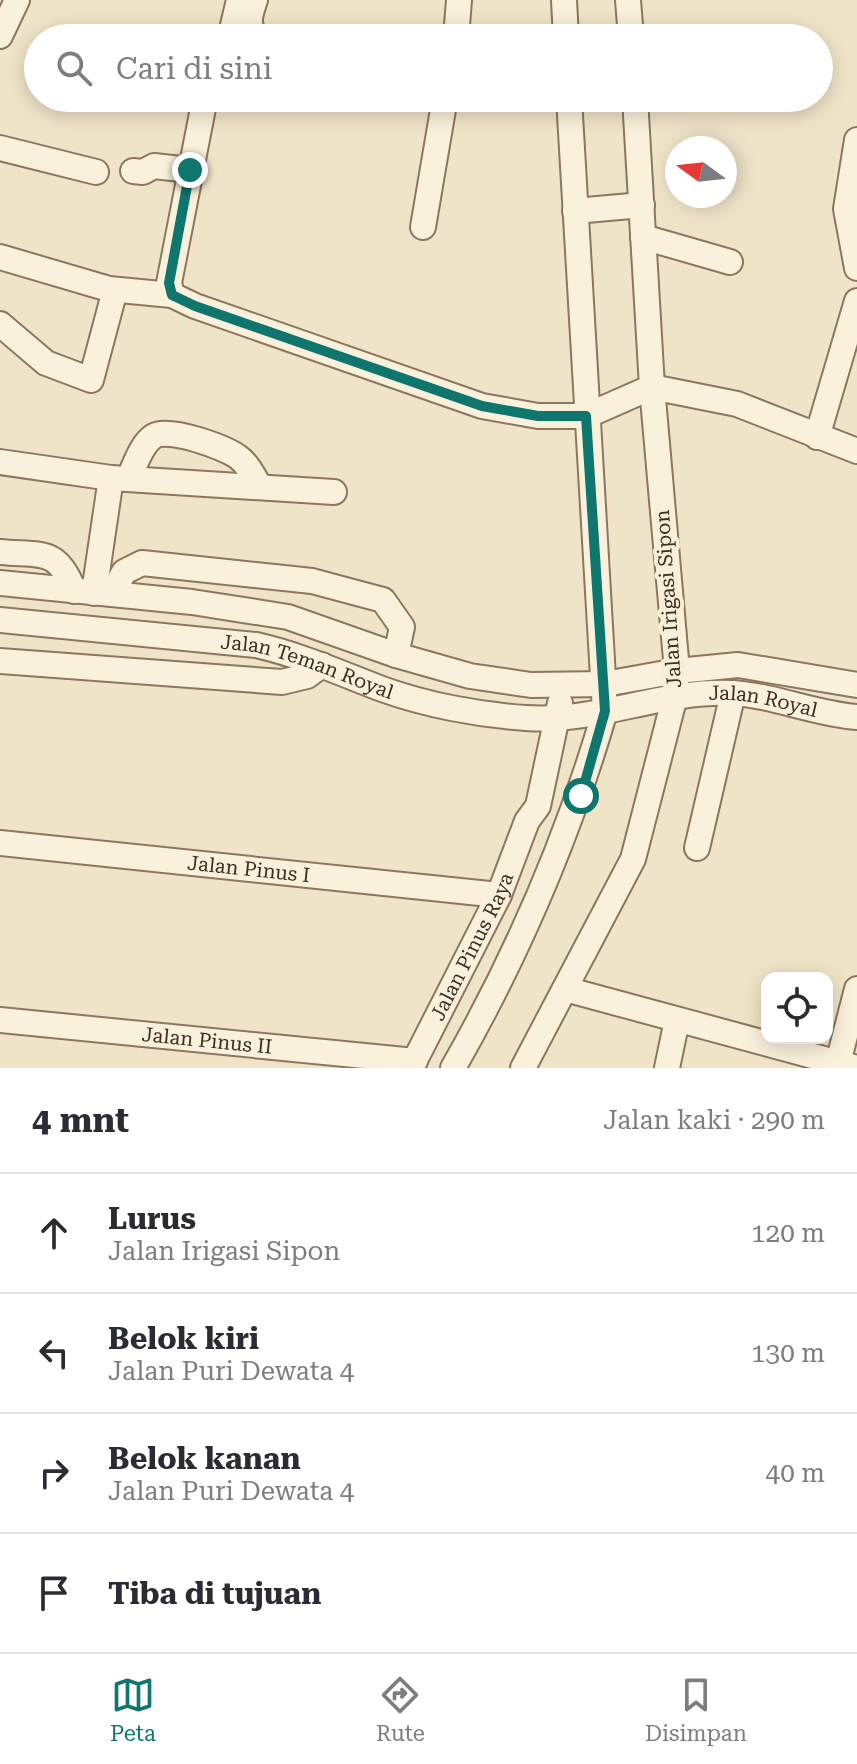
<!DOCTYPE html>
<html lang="id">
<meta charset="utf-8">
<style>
:root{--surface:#fff;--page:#f2f2f3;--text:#2b2b33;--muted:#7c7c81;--line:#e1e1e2;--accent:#0f766e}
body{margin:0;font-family:"Roboto Serif",serif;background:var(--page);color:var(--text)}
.controls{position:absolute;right:24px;bottom:24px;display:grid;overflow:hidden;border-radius:16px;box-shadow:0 4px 20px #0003}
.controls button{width:72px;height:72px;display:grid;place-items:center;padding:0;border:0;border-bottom:2px solid var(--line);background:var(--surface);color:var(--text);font:40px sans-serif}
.compass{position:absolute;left:665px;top:136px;width:72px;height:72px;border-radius:50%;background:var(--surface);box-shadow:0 4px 20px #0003;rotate:285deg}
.stop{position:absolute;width:24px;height:24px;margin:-18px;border:6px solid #0f766e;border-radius:50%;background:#fff}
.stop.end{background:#0f766e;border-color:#fff;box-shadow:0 2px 8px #0008}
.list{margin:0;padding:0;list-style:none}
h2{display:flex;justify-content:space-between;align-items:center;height:104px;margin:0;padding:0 32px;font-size:34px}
h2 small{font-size:26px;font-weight:400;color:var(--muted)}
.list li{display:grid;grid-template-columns:52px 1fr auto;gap:24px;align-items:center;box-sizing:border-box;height:120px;padding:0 32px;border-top:2px solid var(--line)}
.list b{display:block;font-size:30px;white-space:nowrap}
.list p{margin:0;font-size:26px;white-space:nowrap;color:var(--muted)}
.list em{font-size:26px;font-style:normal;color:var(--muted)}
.icon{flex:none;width:44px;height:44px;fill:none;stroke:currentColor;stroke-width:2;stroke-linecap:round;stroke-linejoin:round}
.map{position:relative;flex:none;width:857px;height:1068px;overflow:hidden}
.search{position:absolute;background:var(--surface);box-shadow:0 4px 20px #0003;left:24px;right:24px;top:24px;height:88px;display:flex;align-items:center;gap:20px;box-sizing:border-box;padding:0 28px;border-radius:44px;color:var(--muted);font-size:30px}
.sheet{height:584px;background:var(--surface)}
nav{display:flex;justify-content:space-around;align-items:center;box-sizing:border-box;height:112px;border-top:2px solid var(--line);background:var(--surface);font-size:22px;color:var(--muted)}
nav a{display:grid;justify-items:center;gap:4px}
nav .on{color:var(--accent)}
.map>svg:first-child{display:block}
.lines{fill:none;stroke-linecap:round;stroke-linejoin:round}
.minor-casing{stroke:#8d765c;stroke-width:28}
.minor{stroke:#faf1dc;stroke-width:24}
.route{stroke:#0f766e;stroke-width:10}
.labels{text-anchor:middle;stroke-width:8;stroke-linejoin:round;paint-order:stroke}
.street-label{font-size:20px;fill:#3d2e20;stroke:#f7eed8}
</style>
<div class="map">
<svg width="857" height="1068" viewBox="0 0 857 1068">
<rect width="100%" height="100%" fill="#f0e4c8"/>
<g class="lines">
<defs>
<g id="minor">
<path d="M255,0C250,15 245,27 259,38"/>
<path d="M564,0L566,38"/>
<path d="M628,0L631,38"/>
<path d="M0,36L17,0"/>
<path d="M230,38L239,0"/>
<path d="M456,38L459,0"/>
<path d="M205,98L169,283L172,295L195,306L482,406L538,416H586L652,387L737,404L857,451"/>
<path d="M857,140L846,209L857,268"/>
<path d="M0,148L96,172"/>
<path d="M133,171L143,172L154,166L190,170"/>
<path d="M575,211L642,205"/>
<path d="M423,227L445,98"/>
<path d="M643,237L730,262"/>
<path d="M0,257L109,289L172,295"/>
<path d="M0,324L46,363L91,380L115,290"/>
<path d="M817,437L857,301"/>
<path d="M0,462L111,478L334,492"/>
<path d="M128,479C135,466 141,444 154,436C169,427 224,447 238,457C248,464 254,477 260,487"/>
<path d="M0,552C42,556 57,547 74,591"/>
<path d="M0,583L192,602L288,617L396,655L470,676L531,685L605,684L677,671L738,665L857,685"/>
<path d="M94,593L111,478"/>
<path d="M112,594L124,572L142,563L312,581L383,600L402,627L396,655"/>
<path id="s1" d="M0,620L256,645C300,655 340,673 382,689C426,705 480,715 526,718C596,723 661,690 731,693C773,695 815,714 857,717"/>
<path d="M0,661L282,682L307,676L322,665"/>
<path id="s2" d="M0,843L499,895"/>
<path d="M697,848L733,693"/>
<path d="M565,989L857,1068"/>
<path id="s3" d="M0,1020L415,1061"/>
<path d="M838,1063L857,989"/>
<path id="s4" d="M411,1068L499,895L527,821L538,806L560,703"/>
<path d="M453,1068C517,956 569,835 605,711L569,98"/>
<path d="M523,1068L633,859L675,696L677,671L652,387L635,98"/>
<path d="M667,1068L677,1020"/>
</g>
</defs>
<use href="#minor" class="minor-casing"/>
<use href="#minor" class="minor"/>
</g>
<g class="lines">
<path class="route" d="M190,170L169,283L172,295L195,306L482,406L538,416H586L605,711L581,796"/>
</g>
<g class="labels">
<g class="street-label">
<text transform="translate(668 599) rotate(-94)" y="7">Jalan Irigasi Sipon</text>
<text dy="7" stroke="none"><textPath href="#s1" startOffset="312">Jalan Teman Royal</textPath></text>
<text dy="7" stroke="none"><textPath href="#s1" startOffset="778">Jalan Royal</textPath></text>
<text dy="7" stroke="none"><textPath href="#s2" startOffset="250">Jalan Pinus I</textPath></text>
<text dy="7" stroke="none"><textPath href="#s4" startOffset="136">Jalan Pinus Raya</textPath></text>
<text dy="7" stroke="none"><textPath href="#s3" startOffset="208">Jalan Pinus II</textPath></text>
</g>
</g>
</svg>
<div class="controls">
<button><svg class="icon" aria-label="locate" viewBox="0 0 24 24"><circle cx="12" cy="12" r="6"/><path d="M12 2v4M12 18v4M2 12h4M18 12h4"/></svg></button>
</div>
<svg class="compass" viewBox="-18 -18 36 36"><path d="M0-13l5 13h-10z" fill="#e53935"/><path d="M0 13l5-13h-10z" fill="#7c7c81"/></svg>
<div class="stop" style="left:581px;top:796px"></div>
<div class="stop end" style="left:190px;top:170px"></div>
<div class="search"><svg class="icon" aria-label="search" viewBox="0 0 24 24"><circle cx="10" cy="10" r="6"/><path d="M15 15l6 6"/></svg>Cari di sini</div>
</div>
<section class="sheet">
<h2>4 mnt<small>Jalan kaki · 290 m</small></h2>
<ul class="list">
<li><svg class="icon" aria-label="ahead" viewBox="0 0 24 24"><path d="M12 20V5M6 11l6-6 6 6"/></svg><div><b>Lurus</b><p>Jalan Irigasi Sipon</p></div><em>120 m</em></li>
<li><svg class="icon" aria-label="left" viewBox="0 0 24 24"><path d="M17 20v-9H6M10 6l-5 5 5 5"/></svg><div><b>Belok kiri</b><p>Jalan Puri Dewata 4</p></div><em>130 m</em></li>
<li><svg class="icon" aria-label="right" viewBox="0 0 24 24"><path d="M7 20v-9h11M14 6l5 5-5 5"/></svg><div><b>Belok kanan</b><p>Jalan Puri Dewata 4</p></div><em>40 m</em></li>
<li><svg class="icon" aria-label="arrive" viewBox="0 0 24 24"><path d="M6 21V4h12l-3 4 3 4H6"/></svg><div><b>Tiba di tujuan</b></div></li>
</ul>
</section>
<nav>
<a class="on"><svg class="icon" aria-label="map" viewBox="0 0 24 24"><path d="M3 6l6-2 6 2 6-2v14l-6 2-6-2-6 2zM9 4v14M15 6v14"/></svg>Peta</a>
<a><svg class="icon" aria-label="directions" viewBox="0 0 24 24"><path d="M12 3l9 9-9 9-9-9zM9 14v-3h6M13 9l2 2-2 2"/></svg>Rute</a>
<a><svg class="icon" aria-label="saved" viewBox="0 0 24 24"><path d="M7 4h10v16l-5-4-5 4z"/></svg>Disimpan</a>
</nav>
